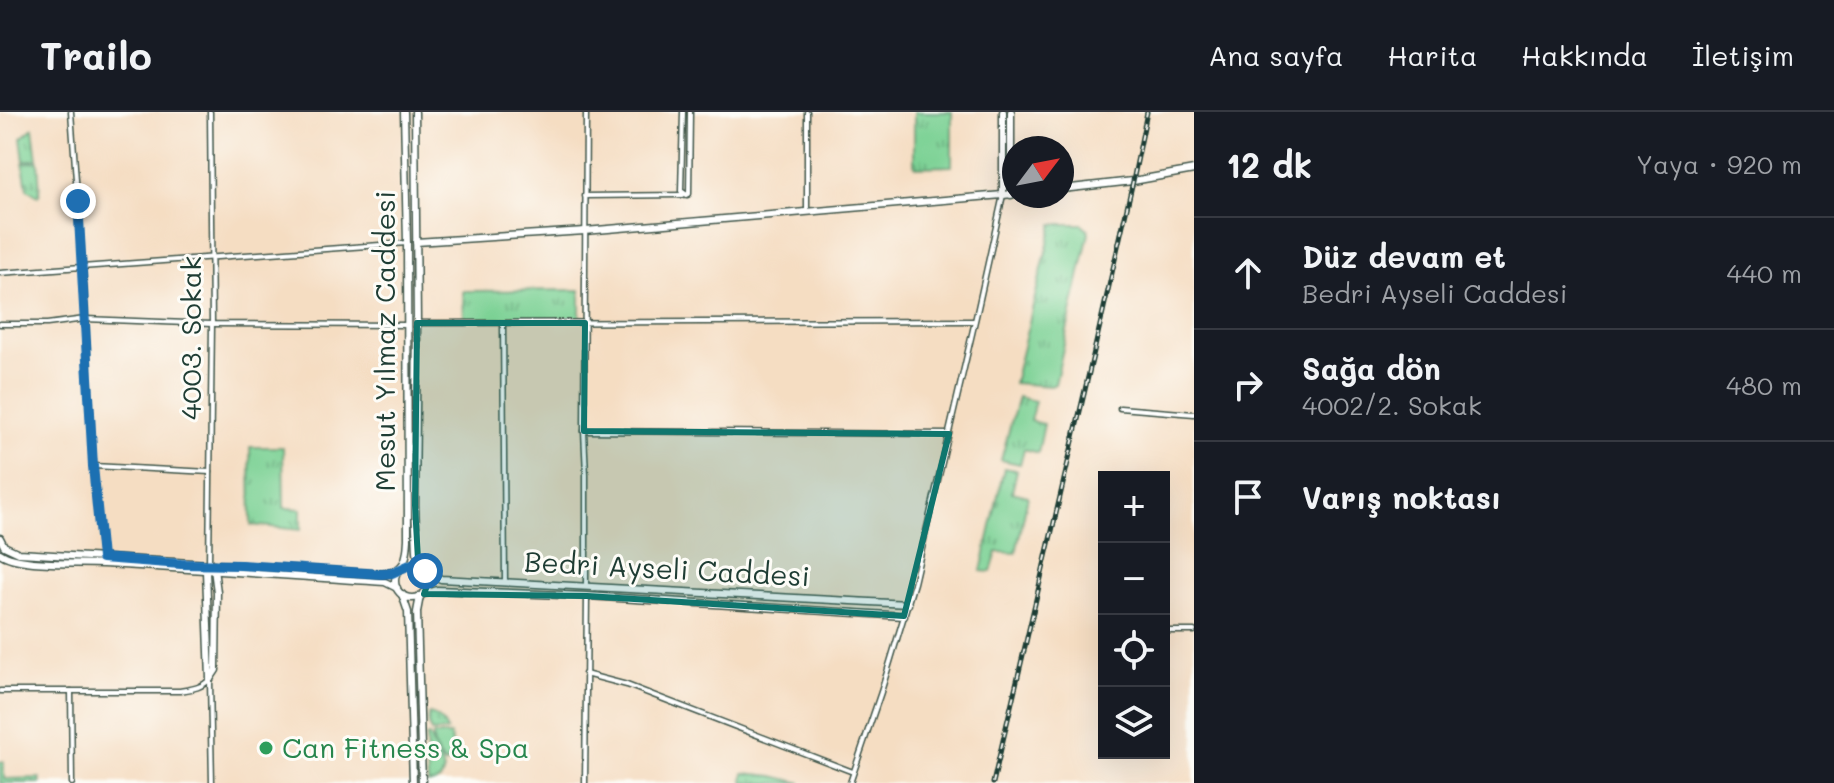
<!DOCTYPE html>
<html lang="tr">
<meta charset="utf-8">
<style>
:root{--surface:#171b24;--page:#20242c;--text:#f1f3f6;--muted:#9ea1a6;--line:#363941}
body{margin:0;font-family:Mali,sans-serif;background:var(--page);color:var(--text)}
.controls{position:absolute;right:24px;bottom:24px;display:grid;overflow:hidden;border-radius:0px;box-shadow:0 8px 32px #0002}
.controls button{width:72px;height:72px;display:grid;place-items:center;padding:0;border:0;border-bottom:2px solid var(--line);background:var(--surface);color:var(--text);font:40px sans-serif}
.compass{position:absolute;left:1002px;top:24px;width:72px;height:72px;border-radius:50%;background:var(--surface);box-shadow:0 8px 32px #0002;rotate:58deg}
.stop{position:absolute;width:24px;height:24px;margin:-18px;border:6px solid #1f6fb2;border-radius:50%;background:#fff}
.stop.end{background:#1f6fb2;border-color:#fff;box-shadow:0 2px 8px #0008}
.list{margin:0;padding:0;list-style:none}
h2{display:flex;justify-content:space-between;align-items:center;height:104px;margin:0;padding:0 32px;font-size:34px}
h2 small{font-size:26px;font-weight:400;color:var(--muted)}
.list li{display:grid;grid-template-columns:52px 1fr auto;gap:24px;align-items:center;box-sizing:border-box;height:112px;padding:0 32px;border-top:2px solid var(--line)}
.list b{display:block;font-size:30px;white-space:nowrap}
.list p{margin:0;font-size:26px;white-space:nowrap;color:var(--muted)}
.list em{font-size:26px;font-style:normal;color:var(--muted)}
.icon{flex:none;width:44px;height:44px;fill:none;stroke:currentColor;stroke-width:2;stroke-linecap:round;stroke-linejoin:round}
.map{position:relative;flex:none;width:1194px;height:671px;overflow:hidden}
header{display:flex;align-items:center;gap:48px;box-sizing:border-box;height:112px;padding:0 40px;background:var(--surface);border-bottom:2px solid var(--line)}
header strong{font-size:38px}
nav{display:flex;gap:44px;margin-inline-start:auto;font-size:28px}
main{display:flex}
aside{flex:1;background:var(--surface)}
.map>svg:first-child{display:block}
.grass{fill:url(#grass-tufts);stroke:#4d8764;stroke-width:2}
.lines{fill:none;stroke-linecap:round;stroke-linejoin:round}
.street-casing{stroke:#3f5549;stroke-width:7}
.secondary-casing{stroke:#3f5549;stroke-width:9}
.street{stroke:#fff;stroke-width:4}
.secondary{stroke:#fff;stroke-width:6}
.rail-casing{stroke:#1f3d34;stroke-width:5}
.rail{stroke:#fdfcf7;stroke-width:2;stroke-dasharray:6;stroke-linecap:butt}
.route{stroke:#1f6fb2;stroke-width:10}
.marked{fill:#0f766e;fill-opacity:0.2;stroke:#0f766e;stroke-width:6;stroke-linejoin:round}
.leisure-dot{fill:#2e9e5b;stroke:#fdfcf7;stroke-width:3}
.labels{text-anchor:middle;stroke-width:6;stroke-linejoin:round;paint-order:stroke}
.street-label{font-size:28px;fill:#1f3d34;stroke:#fdfcf7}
.leisure-label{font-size:28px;fill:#27864d;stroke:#fdfcf7;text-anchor:start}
</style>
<header>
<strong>Trailo</strong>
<nav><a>Ana sayfa</a><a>Harita</a><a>Hakkında</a><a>İletişim</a></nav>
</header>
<main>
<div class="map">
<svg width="1194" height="671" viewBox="0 0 1194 671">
<defs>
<pattern id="grass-tufts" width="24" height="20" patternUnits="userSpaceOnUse" patternTransform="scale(2)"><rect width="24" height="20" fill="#7bd194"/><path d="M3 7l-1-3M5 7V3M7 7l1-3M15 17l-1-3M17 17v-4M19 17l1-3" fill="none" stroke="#64ab7a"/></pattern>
</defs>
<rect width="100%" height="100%" fill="#fdfcf7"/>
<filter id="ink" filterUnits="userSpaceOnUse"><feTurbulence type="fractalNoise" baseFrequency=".0125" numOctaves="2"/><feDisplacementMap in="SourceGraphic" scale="16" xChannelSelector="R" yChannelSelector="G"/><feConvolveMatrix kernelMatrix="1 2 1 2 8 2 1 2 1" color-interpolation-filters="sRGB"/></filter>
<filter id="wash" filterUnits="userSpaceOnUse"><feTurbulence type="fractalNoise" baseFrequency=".006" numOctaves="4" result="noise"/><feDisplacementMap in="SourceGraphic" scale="32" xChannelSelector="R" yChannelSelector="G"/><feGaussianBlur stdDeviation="1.8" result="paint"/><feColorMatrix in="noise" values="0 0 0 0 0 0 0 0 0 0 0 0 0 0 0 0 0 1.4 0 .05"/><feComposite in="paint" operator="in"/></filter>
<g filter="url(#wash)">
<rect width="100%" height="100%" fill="#f5ddc2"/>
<g class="grass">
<path d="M914,0H952V54L916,55L914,52Z"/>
<path d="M33,16L37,47L24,49L21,26Z"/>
<path d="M38,49L40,81L38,84L27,77L23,51Z"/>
<path d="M1053,112H1082L1088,117L1089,121L1055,272L1051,274L1014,271Z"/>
<path d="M580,178V205L577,207H464L463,179Z"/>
<path d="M1018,285L1035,289L1030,309L1044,312L1038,341L1024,337L1020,352L1001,348Z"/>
<path d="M250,335H283L284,396L301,397V418L251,413Z"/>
<path d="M1004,356L1017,358L1012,380L1028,384L1016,441L997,440L991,460L981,459Z"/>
<path d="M429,602C437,603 445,611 447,619L431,620L428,612Z"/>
<path d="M433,623H450C454,634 452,644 446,653C438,647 432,633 433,623Z"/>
<path d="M429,624L444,658L441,667L434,671H428L426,625Z"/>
<path d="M4,650V667L40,666L41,671H0V650Z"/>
<path d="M744,661L773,664L802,671H743Z"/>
</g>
</g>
<g filter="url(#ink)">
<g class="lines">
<defs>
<g id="street">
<path d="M71,0L84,176L93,354L102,446"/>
<path d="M586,0L584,319L586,363V473"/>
<path d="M683,0L681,79L687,83L689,82L690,0"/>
<path d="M585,84L683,83"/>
<path d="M807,100V0"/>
<path d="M0,161L407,131"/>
<path d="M417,211L974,209"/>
<path d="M0,212H47L85,207L212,212L407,213"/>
<path d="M503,213L505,470"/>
<path d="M1120,296L1194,302"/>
<path d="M584,319L949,322"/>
<path d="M93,354L210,360"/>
<path d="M209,452L212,212L210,0"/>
<path d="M1164,519H1194"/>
<path d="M585,562L627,573L853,660"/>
<path d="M210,569L212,671"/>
<path d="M0,579H180C192,577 202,576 210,567"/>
<path d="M71,579L72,671"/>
<path d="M585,671L587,484"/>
<path d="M850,671L881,580L914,471L978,196L1003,83"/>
</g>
<g id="secondary">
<path d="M415,0L417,211L415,393L417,439L418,448L422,455"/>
<path d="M1003,0V83"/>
<path d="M1062,77L1133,69L1194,58"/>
<path d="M1011,83V0"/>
<path d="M416,130L585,119L1014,82"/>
<path d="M0,426L4,434L19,441L382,462C405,460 407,448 408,427L407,131L404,0"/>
<path d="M0,441C20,455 77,450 103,452C197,457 291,464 385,470L397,476"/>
<circle cx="412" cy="469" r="17"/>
<path d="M206,459L210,567"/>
<path d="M425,459L441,467L908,492"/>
<path d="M402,482L408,500L413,671"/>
<path d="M424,482L437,478L587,484L904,504"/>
<path d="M420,484L417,500L422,671"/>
<path d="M210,567L216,558L217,480L214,457"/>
</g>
</defs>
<use href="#street" class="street-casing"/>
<use href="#secondary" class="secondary-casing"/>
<use href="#street" class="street"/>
<use href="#secondary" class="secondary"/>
<defs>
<path id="rail" d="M993,671L1095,235L1133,69L1147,0"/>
</defs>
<use href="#rail" class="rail-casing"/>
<use href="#rail" class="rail"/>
</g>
</g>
<g class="lines" filter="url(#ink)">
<path class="route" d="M78,89L93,354L102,446L181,452L241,453L382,462L392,461L412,452L422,455L425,459"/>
</g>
<path class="marked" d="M417,211H585L584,319L949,322L904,504L587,484L424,482L429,468L418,448L415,393Z"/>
<circle class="leisure-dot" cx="266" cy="636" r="8"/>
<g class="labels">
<g class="street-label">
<text transform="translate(191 226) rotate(-90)" y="10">4003. Sokak</text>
<text transform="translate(385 229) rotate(-90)" y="10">Mesut Yılmaz Caddesi</text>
<text transform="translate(667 457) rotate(3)" y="10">Bedri Ayseli Caddesi</text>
</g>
<g class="leisure-label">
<text x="282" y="646">Can Fitness &amp; Spa</text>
</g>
</g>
</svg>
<div class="controls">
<button>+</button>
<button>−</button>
<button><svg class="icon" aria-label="locate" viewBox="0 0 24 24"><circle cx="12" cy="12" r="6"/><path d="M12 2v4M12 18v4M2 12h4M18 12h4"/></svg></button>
<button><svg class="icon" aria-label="layers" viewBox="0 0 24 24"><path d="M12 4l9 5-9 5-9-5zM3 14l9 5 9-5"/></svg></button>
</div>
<svg class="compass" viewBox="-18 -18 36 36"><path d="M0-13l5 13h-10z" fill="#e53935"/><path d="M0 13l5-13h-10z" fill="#9ea1a6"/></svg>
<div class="stop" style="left:425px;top:459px"></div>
<div class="stop end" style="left:78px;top:89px"></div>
</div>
<aside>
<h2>12 dk<small>Yaya · 920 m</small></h2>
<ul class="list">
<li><svg class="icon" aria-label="ahead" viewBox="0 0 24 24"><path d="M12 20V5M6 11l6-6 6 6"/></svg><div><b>Düz devam et</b><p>Bedri Ayseli Caddesi</p></div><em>440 m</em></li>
<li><svg class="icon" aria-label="right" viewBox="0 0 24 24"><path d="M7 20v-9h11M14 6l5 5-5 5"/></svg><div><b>Sağa dön</b><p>4002/2. Sokak</p></div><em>480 m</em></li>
<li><svg class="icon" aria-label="arrive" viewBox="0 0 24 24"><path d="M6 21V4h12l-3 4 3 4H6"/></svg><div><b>Varış noktası</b></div></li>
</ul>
</aside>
</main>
